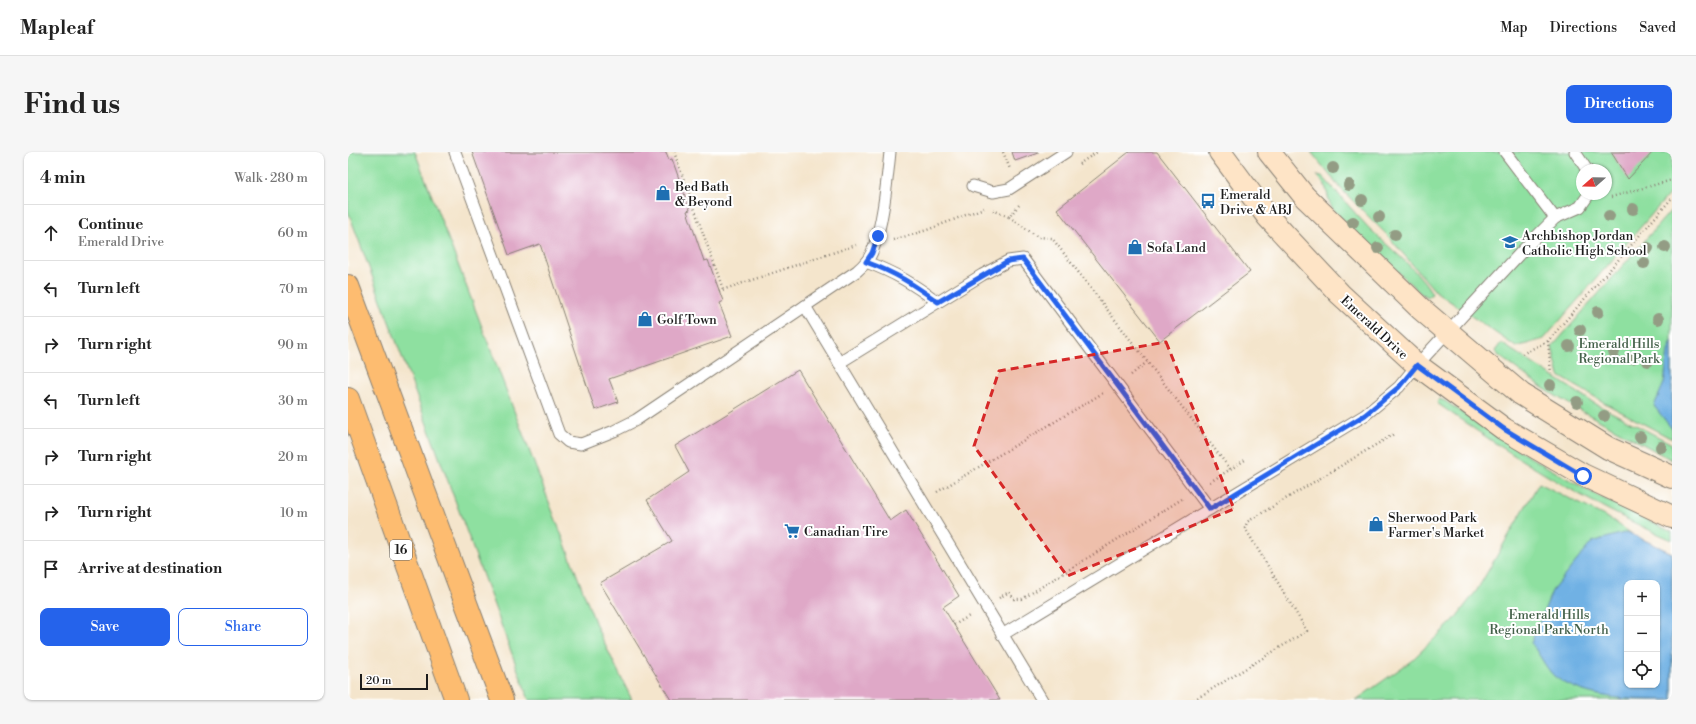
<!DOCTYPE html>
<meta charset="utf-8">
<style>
:root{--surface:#fff;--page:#f6f6f6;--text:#222;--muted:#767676;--line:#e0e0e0;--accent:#2563eb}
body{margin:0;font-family:"Libre Bodoni",serif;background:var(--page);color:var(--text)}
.controls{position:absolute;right:12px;bottom:12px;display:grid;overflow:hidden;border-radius:8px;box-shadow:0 1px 3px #0004}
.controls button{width:36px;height:36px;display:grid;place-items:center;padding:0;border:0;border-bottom:1px solid var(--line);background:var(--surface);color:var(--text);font:20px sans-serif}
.compass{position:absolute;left:1228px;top:12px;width:36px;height:36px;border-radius:50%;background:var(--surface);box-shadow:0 1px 3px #0004;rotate:250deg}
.scale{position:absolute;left:12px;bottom:10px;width:68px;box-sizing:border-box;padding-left:4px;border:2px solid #1c1c1c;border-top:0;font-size:11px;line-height:14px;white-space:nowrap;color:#1c1c1c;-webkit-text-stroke:3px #fff;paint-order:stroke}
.stop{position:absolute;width:12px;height:12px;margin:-9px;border:3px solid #2563eb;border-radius:50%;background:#fff}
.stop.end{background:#2563eb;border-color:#fff;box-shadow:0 1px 4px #0008}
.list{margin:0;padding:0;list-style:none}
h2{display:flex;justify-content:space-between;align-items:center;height:52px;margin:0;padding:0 16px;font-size:17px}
h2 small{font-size:13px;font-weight:400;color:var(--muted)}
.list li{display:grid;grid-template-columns:26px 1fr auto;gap:12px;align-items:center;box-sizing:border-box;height:56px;padding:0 16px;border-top:1px solid var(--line)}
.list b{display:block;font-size:15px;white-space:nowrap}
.list p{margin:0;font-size:13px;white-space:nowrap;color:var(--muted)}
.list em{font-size:13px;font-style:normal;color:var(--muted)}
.actions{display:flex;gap:8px;padding:12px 16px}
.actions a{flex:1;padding:9px 0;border:1px solid var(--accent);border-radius:8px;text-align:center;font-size:14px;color:var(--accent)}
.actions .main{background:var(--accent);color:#fff}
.icon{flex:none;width:22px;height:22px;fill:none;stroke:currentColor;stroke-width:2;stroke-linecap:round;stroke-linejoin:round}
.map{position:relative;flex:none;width:1324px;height:548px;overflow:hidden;border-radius:8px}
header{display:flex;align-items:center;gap:24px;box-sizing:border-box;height:56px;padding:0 20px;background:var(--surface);border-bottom:1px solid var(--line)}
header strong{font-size:19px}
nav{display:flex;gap:22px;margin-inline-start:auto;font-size:14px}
.intro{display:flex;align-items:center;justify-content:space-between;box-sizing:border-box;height:96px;padding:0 24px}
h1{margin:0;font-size:28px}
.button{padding:10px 18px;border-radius:8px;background:var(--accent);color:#fff;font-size:14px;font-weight:700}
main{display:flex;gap:24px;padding:0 24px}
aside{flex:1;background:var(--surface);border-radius:8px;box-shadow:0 1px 3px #0004}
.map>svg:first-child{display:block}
.green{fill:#8ee0a0;stroke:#557e5e;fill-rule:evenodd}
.water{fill:#6fb1e4;stroke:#466680;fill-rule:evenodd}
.building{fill:#dfa8c7}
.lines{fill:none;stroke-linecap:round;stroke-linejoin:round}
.lane-casing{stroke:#888074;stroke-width:13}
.secondary-casing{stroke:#888074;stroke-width:24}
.highway-casing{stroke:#888074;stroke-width:24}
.path{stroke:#888074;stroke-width:2.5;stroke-dasharray:1 3;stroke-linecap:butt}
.lane{stroke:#fff;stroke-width:11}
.secondary{stroke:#fee4c6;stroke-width:22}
.highway{stroke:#fdbc70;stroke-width:22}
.tree{fill:#939c84}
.route{stroke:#2563eb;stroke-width:5}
.marked{fill:#d62828;fill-opacity:0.2;stroke:#d62828;stroke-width:3;stroke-dasharray:8 5;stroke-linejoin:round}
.labels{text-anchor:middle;stroke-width:4;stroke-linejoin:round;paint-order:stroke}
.shield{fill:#fff;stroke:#606060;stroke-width:1}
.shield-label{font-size:12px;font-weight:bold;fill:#1c1c1c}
.poi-label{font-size:13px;fill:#1c1c1c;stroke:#fff;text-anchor:start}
.street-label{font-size:13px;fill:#1c1c1c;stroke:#fff}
.park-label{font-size:13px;fill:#44614a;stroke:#fff}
</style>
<header>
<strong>Mapleaf</strong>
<nav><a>Map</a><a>Directions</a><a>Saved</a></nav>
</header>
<div class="intro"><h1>Find us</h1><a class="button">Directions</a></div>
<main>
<aside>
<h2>4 min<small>Walk · 280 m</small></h2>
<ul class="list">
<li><svg class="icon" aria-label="ahead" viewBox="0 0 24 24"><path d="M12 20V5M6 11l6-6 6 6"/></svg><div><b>Continue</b><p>Emerald Drive</p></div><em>60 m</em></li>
<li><svg class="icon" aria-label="left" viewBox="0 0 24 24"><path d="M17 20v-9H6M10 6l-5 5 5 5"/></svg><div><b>Turn left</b></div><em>70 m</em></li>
<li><svg class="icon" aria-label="right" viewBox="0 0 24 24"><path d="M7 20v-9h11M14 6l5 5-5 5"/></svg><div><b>Turn right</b></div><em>90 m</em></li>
<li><svg class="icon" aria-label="left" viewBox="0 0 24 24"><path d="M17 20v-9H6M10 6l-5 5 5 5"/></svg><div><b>Turn left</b></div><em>30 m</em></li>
<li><svg class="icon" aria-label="right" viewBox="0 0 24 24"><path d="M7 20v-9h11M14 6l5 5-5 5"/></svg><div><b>Turn right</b></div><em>20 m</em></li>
<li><svg class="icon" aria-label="right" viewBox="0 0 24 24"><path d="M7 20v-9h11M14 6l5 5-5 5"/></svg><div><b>Turn right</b></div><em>10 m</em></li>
<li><svg class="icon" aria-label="arrive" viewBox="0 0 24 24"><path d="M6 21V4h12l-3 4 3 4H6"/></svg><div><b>Arrive at destination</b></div></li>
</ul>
<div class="actions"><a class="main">Save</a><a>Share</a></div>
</aside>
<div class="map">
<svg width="1324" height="548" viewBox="0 0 1324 548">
<rect width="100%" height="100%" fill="#fff"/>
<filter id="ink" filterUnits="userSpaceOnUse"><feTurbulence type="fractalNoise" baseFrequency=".025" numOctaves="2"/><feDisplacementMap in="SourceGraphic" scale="8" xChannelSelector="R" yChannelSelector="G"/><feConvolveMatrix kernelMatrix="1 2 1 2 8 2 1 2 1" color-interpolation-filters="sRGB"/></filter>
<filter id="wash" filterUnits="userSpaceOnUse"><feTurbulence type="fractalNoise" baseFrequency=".012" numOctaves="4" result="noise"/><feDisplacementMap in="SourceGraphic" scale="16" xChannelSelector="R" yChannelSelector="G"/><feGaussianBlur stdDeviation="0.9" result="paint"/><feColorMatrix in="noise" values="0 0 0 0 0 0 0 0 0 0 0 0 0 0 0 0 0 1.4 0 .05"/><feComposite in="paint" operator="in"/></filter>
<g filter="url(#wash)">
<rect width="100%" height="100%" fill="#f4e5cc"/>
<g class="green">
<path d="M0,0H67L250,478L284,548H181L0,59Z"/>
<path d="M963,0H1324V39L1196,187L1168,195L1087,139L1040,84L993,37ZM1234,18H1258V42H1234Z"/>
<path d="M969,23L974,24C990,41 1004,58 1020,75C1038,93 1074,121 1084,142L1079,145L1072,141L985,58L982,52L977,33Z"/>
<path d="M1324,57V287L1264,255L1211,224L1204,195Z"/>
<path d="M1153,191L1246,251L1324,292V308L1221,252L1195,236L1151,204L1147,199Z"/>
<path d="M1091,247L1097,249L1180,304L1241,339L1324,380V388C1240,352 1163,304 1089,251Z"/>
<path d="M1191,331L1264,368L1287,384L1324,401V548H1008L1063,509L1106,468L1129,438ZM1279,431H1309V533H1279Z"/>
</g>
<g class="water">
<path d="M1324,189V277L1306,254L1316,231L1320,199Z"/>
<path d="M1279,380L1324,401V548C1284,548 1238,548 1206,524C1197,515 1191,501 1183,491L1204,439L1244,390ZM1279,431H1309V533H1279Z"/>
</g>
<g id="blocks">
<g class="building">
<path d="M124,0H318L321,8L324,7L342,58L339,59L356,109L360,108L375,149L371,151L384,184L261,227L270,250L247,258L192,92L161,103Z"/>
<path d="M664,0H690V1L667,9Z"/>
<path d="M781,0H809L902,120L812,189L709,57Z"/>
<path d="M1263,0H1305L1280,27Z"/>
<path d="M450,218L542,369L558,358L611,444L595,455L652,548H323L252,431L324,389L299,348L341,320L327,294Z"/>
</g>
</g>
</g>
<g filter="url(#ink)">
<use href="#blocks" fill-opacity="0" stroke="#888074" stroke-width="1"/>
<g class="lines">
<defs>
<g id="lane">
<path d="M107,0L211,282L220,290L233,292L266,279L288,268L509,119C516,113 521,108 524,100C535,74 539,29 542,0"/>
<path d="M1157,0L1207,66"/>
<path d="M1227,0L1239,18"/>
<path d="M625,34L645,40L661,37L718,0"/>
<path d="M518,110C548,121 565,132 590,150"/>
<path d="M457,154L694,548"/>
<path d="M491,211L634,123L660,109L675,107L862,357"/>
<path d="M654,483L1017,263L1051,235L1069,213L1176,97L1207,66L1232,55L1241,42"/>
</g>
<g id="secondary">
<path d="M872,0L920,65L992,142L1069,213L1156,277L1235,323L1324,365"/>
<path d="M921,0L957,45L1073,157L1173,242L1260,296L1324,325"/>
</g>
<g id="highway">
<path d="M0,134L154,548"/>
<path d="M0,247L108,548"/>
</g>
</defs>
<use href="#lane" class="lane-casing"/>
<use href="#secondary" class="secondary-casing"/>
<use href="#highway" class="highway-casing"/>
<g class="path">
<path d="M326,0L375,137"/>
<path d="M655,0L662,17"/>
<path d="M731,12L749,0"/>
<path d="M1263,45L1324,28"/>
<path d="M645,58L661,65L672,52"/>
<path d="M661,65L690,85L704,86L882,317"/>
<path d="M545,88L579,78L636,56"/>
<path d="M371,139L508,93"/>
<path d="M1200,189L1203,221"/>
<path d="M1174,202L1200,189L1324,46"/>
<path d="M783,223L799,210"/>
<path d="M862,330L897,308"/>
<path d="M589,340L755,241"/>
<path d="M651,446L661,440L666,447H674L834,347"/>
<path d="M606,473L623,463"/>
<path d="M846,548L959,479L897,376L899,370L1046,282"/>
</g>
<use href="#lane" class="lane"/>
<use href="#secondary" class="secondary"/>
<use href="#highway" class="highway"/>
</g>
<g class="tree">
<circle cx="985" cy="16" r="6"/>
<circle cx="1001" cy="33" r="6"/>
<circle cx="1014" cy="48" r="6"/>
<circle cx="1285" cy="57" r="6"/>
<circle cx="1261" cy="64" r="6"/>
<circle cx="1031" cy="65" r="6"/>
<circle cx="1005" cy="70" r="6"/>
<circle cx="1047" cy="83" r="6"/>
<circle cx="1317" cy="95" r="6"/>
<circle cx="1030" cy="96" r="6"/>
<circle cx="1300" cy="96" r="6"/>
<circle cx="1296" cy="111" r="6"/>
<circle cx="1250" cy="160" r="6"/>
<circle cx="1310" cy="167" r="6"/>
<circle cx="1232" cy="178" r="6"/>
<circle cx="1293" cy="190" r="6"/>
<circle cx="1221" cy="194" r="6"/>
<circle cx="1266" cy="200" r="6"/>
<circle cx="1284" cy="206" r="6"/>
<circle cx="1300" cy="209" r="6"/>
<circle cx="1202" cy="233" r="6"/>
<circle cx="1229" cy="250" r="6"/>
<circle cx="1256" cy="264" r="6"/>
<circle cx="1292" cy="285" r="6"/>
<circle cx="1313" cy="295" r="6"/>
</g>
</g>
<g class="lines" filter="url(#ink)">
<path class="route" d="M530,84L524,101L518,110C548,121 565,132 590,150L660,109L675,107L862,357L1017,263L1051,235L1069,213L1156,277L1235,324"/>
</g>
<path class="marked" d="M818,190L886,357L719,424L626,294L651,219Z"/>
<defs>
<symbol id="shop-bare" viewBox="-9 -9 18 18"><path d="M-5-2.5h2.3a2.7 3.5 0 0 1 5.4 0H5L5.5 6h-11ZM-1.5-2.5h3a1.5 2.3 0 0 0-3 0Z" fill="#1f6fb2" stroke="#fff" stroke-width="2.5" paint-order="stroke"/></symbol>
<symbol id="bus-bare" viewBox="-9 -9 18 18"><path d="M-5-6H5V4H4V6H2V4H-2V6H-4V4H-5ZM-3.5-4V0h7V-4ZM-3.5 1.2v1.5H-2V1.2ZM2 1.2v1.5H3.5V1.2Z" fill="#1f6fb2" stroke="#fff" stroke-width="2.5" paint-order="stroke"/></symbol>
<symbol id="school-bare" viewBox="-9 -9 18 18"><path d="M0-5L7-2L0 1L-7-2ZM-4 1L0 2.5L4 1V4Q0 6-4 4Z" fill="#1f6fb2" stroke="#fff" stroke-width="2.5" paint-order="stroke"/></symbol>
<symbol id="supermarket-bare" viewBox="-9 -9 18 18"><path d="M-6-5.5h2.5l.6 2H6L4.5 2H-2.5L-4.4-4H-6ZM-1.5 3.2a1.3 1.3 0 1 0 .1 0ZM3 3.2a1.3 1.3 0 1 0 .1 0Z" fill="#1f6fb2" stroke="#fff" stroke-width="2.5" paint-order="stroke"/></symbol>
</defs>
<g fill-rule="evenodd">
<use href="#shop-bare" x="304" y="30" width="22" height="22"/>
<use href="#bus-bare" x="849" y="38" width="22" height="22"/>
<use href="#school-bare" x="1151" y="79" width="22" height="22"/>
<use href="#shop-bare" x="776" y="84" width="22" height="22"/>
<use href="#shop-bare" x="286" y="156" width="22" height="22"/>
<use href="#shop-bare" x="1017" y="361" width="22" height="22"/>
<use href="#supermarket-bare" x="433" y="368" width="22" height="22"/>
</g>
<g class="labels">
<rect class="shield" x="42" y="388" width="22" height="20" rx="3"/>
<g class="shield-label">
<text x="53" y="402">16</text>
</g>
<g class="poi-label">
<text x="327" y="39">Bed Bath<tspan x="327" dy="15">&amp; Beyond</tspan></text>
<text x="872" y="47">Emerald<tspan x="872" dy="15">Drive &amp; ABJ</tspan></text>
<text x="1174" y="88">Archbishop Jordan<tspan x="1174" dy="15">Catholic High School</tspan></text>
<text x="799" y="100">Sofa Land</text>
<text x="309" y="172">Golf Town</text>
<text x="1040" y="370">Sherwood Park<tspan x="1040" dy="15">Farmer's Market</tspan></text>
<text x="456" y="384">Canadian Tire</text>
</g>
<g class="street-label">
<text transform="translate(1027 175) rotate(43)" y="5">Emerald Drive</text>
</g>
<g class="park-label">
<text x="1271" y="196">Emerald Hills<tspan x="1271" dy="15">Regional Park</tspan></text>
<text x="1201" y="467">Emerald Hills<tspan x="1201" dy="15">Regional Park North</tspan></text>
</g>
</g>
</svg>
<div class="controls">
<button>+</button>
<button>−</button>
<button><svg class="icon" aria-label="locate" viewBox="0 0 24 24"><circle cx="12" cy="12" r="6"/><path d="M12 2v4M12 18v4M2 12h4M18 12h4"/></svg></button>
</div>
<svg class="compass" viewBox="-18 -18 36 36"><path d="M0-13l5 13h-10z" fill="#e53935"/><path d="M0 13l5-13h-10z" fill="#767676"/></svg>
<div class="scale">20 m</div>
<div class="stop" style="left:1235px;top:324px"></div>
<div class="stop end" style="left:530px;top:84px"></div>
</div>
</main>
